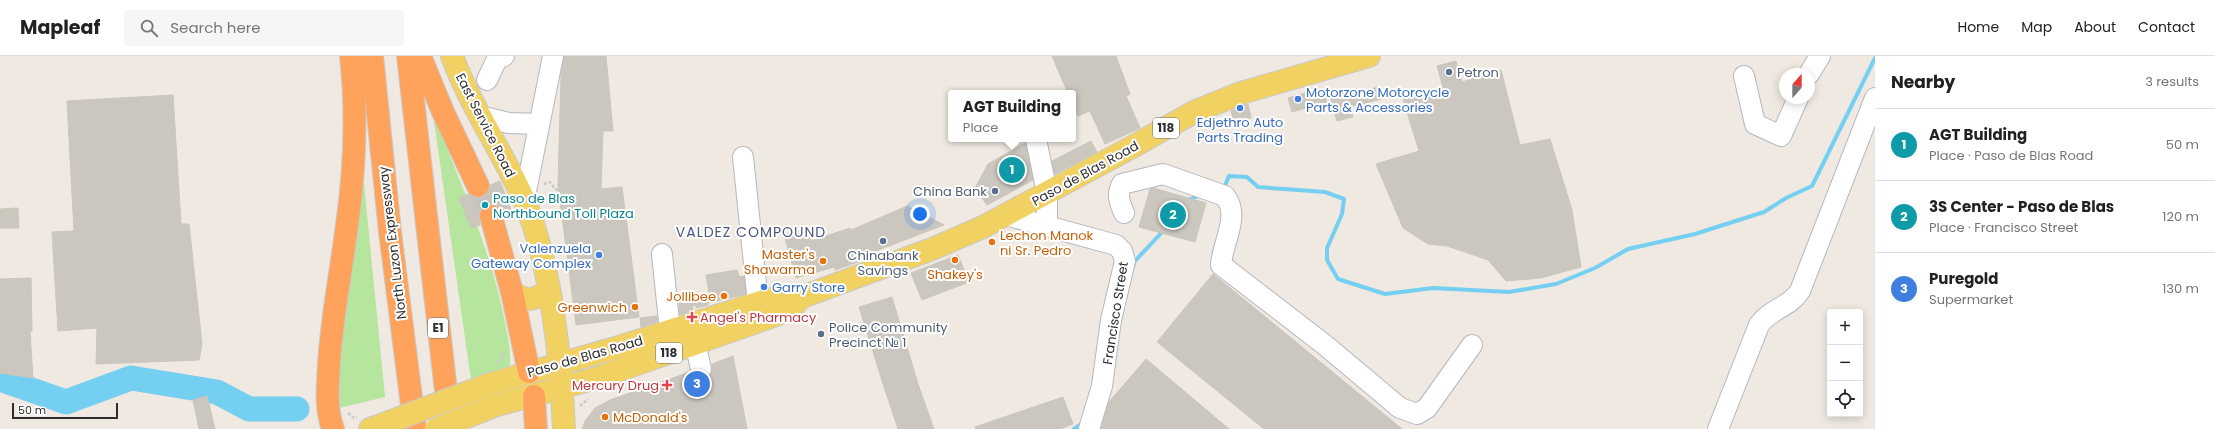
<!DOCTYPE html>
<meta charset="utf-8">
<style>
:root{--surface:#fff;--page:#f6f6f6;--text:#222;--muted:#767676;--line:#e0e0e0;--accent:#4264fb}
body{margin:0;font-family:Poppins,sans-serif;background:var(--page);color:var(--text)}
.controls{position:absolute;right:12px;bottom:12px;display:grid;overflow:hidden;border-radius:4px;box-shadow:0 2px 10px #0003}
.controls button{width:36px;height:36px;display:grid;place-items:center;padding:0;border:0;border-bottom:1px solid var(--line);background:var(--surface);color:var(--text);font:20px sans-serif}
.compass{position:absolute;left:1779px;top:12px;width:36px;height:36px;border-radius:50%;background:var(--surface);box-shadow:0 2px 10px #0003;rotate:21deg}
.scale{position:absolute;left:12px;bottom:10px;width:106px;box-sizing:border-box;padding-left:4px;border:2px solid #2e2e2e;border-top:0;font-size:11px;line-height:14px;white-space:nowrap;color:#2e2e2e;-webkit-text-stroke:3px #fff;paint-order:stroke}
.you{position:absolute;left:920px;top:158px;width:14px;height:14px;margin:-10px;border:3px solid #fff;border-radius:50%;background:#1a73e8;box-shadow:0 0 0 6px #1a73e833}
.badge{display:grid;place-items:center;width:26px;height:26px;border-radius:50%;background:var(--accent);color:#fff;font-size:13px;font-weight:700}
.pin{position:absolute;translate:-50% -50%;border:2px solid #fff;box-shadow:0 1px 4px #0006}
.popup{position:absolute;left:948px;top:34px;width:128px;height:52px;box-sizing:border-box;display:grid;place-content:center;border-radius:4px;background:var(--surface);filter:drop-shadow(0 1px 3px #0005);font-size:13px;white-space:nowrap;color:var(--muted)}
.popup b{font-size:15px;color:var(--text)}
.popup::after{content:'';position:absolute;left:50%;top:100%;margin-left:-8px;border:8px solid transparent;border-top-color:var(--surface)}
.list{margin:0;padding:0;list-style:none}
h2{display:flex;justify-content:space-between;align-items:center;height:52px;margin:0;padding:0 16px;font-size:17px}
h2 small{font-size:13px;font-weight:400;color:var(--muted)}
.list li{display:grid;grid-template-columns:26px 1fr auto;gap:12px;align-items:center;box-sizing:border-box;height:72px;padding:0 16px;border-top:1px solid var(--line)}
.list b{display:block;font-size:15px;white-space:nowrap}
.list p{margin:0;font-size:13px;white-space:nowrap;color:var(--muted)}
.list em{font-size:13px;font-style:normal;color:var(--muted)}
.icon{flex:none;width:22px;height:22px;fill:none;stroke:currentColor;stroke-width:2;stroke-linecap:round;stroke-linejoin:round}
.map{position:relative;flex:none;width:1875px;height:373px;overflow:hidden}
header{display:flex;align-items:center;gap:24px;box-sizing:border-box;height:56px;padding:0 20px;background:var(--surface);border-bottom:1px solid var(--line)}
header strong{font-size:19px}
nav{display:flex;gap:22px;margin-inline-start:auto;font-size:14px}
.search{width:280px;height:36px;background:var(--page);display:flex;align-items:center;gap:10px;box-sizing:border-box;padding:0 14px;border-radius:4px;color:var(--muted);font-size:15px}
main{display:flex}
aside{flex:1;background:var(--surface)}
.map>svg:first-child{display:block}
.green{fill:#b6e59e}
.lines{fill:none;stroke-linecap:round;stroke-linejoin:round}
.stream{stroke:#75cff0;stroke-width:4}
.river{stroke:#75cff0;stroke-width:25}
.building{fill:#cbc7bf;stroke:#cbc5ba}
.highway-tunnel{stroke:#c8c4bd;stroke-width:22;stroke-dasharray:22 11;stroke-linecap:butt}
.minor-casing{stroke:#b4b7c1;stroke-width:22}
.major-casing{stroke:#c9c9c9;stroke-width:24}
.highway-casing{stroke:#c9c9c9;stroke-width:24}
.path{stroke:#c9c9c9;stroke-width:2.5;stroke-dasharray:3 2;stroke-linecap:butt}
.minor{stroke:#fff;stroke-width:20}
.major{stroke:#f2d163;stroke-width:22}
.highway{stroke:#ffa35c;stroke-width:22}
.major-bridge-casing{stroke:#c9c9c9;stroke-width:24;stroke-linecap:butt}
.major-bridge{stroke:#f2d163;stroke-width:22}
.service-dot{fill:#5c6f8a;stroke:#fff;stroke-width:1.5}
.shop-dot{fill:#3f7fe0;stroke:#fff;stroke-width:1.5}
.culture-dot{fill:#0f9aa8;stroke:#fff;stroke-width:1.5}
.food-dot{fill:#e8710a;stroke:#fff;stroke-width:1.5}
.health-dot{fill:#e0444e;stroke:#fff;stroke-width:1.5}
.labels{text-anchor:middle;stroke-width:4;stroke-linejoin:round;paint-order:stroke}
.shield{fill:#fff;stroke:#6d6d6d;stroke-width:1}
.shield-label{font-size:12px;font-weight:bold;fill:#2e2e2e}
.service-label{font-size:13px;fill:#4e5e75;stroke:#fff;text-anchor:start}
.shop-label{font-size:13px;fill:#366cbe;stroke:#fff;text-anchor:start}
.street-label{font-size:13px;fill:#2e2e2e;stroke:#fff}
.culture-label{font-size:13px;fill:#0d838f;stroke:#fff;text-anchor:start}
.food-label{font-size:13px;fill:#c56008;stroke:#fff;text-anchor:end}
.health-label{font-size:13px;fill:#be3a42;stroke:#fff;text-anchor:start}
.neighbourhood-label{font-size:14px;letter-spacing:1px;fill:#4d5680;stroke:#fff}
</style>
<header>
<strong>Mapleaf</strong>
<div class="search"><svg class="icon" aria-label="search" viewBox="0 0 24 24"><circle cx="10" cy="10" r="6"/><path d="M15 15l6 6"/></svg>Search here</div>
<nav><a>Home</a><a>Map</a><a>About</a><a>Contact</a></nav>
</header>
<main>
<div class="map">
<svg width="1875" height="373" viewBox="0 0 1875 373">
<rect width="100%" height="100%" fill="#efe9e1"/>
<g class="green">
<path d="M433,58C461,128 492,197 506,271C508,285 513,301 508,315L471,324Z"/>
<path d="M362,107L385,341L331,354Z"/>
</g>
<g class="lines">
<g class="stream">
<path d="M1224,132L1229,120L1247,121L1258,131L1325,136L1344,143L1342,158L1327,192V204L1338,223L1385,238L1433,232L1509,236L1556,228L1595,212L1628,193L1695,178L1764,156L1786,142L1812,130L1875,2"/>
<path d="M1188,144L1201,139"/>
<path d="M1133,210L1135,205L1165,173"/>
<path d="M1074,373L1083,367"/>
</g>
<path class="river" d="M0,323L66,346L131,322L217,336L249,353H297"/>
</g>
<g class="building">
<path d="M564,0H606L613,75H603L601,133L622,131L639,261L576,269L558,129L561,20Z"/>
<path d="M1052,0H1116L1130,38L1126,40L1140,72L1105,88L1090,55L1078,60L1073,49V37H1068Z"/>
<path d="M1456,5L1462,26L1501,14L1520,89L1550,83L1572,154L1581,211L1541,222L1506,225L1488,204L1447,190L1428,188L1403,172L1376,108L1419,95L1403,43L1443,31L1437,10Z"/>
<path d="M1378,31L1381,43L1351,51L1353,61L1337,65L1330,41L1347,36L1348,40Z"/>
<path d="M1322,32L1328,49L1314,53L1313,50L1292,56L1288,42Z"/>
<path d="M173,39L181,168H189L202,288L199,304L96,308L97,272L58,275L52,176L74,175L67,45Z"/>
<path d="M1248,48L1251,62L1234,66L1231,55Z"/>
<path d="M1091,85L1097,96L1055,118L1052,105Z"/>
<path d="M1025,87L1033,124L987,149L975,132L988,108Z"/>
<path d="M500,125L512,156L504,159L499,151L494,148H487L479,156L480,169L471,172L459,142L469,138L477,142L483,141L488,137L490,129Z"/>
<path d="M1153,132L1206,147L1195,186L1139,171L1150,133Z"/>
<path d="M907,150L944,169L860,201L861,205L835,214L834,211L796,222L784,179L807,172L811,185L850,172L851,174Z"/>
<path d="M18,152L19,172H0V153Z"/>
<path d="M958,199L969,226L922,244L911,217Z"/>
<path d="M737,214L739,221L744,220L746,238L708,247V249L696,252V249L692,250L693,254L680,259L679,246L688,244L687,241L709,237L706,219Z"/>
<path d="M1213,218L1402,373H1264L1157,286Z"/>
<path d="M31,222L32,275H30L33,322L0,317V223Z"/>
<path d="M892,241L918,328L934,373H898L885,334L859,251Z"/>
<path d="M657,260V266L641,271L640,262Z"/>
<path d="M733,300L747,373H582L585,365L595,352L610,344L690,316L697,324H704L712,317V308Z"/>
<path d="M1146,303L1229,373H1101L1109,346Z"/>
<path d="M207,340L215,373H199L193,344Z"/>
<path d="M1063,341L1073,368L1060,373H976L975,371Z"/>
</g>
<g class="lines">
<path class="highway-tunnel" d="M478,130L491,160"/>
<defs>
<g id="minor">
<path d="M1809,18L1820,0"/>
<path d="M1744,20L1755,68L1781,80L1798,42"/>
<path d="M487,24L497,3L504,0"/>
<path d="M480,60L509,67L539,68"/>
<path d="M1036,83L1047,137V170"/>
<path d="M743,101L758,247"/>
<path d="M524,145L553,0"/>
<path d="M1124,157C1120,147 1116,139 1122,128L1163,118L1225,140C1241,160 1222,187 1221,209L1325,289L1400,352L1417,358L1427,352L1472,289"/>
<path d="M1006,159L1116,189L1122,195L1125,205L1111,264L1102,330L1089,373"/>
<path d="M662,198L670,275"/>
<path d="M695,287L701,313"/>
<path d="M1718,373L1759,269C1770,253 1790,251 1800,235L1875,42"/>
</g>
<g id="major">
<path d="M452,0C471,51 502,95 524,144C551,206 561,305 564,373"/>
<path d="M512,236C526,246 536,245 548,234"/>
<path d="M490,328L622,290L780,240L802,241"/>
<path d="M497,349L600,321L776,259L790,253L802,241L932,193L983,171L1134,90L1194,56L1241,37L1369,0"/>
<path d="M370,373L389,366"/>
</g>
<g id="highway">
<path d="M372,0L390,176L415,373"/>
<path d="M408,0L449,362"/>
<path d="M420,0L443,56L478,130"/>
<path d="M491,160L512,236L529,316"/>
<path d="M534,340L536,373"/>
<path d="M333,373C325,351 328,330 329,307C332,261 341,216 347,169C355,113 357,56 351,0"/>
</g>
</defs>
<use href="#minor" class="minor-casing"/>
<use href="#major" class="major-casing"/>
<use href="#highway" class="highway-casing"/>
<g class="path">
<path d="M544,128L550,126L555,133L558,134H580"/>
<path d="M633,261H636V256"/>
<path d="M498,307L506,295"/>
<path d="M580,350L588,343"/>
<path d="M348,357L354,362L357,361"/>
</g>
<use href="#minor" class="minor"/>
<use href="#major" class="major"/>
<use href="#highway" class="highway"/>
<defs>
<g id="major-bridge">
<path d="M389,366L490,328"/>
<path d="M436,373L497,349"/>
</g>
</defs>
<use href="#major-bridge" class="major-bridge-casing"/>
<use href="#major-bridge" class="major-bridge"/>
</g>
<g class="service-dot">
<circle cx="1449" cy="16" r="4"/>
<circle cx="995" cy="135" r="4"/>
<circle cx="883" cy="185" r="4"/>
<circle cx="821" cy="278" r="4"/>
</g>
<g class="shop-dot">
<circle cx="1298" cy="43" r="4"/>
<circle cx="1240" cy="52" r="4"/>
<circle cx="599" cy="199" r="4"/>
<circle cx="764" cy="231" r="4"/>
</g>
<circle class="culture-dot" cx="485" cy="149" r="4"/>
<g class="food-dot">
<circle cx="992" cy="186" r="4"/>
<circle cx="955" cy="204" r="4"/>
<circle cx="823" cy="205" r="4"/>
<circle cx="724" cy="240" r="4"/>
<circle cx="635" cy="251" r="4"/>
<circle cx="605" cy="361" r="4"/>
</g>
<g class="health-dot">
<path d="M690 255h4v4h4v4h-4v4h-4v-4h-4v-4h4z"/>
<path d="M665 323h4v4h4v4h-4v4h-4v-4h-4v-4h4z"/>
</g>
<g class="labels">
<g class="shield">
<rect x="1153" y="62" width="26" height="20" rx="3"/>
<rect x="428" y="262" width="20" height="20" rx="3"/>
<rect x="656" y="287" width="26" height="20" rx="3"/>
</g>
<g class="shield-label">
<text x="1166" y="76">118</text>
<text x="438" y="276">E1</text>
<text x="669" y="301">118</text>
</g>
<g class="service-label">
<text x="1457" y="21">Petron</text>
<text x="987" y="140" text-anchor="end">China Bank</text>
<text x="883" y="204" text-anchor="middle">Chinabank<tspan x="883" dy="15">Savings</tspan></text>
<text x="829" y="276">Police Community<tspan x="829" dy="15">Precinct № 1</tspan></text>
</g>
<g class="shop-label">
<text x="1306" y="41">Motorzone Motorcycle<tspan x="1306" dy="15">Parts &amp; Accessories</tspan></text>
<text x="1240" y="71" text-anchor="middle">Edjethro Auto<tspan x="1240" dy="15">Parts Trading</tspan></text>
<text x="591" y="197" text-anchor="end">Valenzuela<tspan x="591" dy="15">Gateway Complex</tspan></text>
<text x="772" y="236">Garry Store</text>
</g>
<g class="street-label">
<text transform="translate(486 69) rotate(63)" y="5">East Service Road</text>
<text transform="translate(1085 117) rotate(-29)" y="5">Paso de Blas Road</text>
<text transform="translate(392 187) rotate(-97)" y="5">North Luzon Expressway</text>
<text transform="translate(1115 257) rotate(-81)" y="5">Francisco Street</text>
<text transform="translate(585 300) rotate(-16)" y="5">Paso de Blas Road</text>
</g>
<g class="culture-label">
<text x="493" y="147">Paso de Blas<tspan x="493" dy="15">Northbound Toll Plaza</tspan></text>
</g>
<g class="food-label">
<text x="1000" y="184" text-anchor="start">Lechon Manok<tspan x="1000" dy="15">ni Sr. Pedro</tspan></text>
<text x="815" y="203">Master's<tspan x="815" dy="15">Shawarma</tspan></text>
<text x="955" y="223" text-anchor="middle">Shakey's</text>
<text x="716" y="245">Jollibee</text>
<text x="627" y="256">Greenwich</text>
<text x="613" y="366" text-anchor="start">McDonald's</text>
</g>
<g class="health-label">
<text x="700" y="266">Angel's Pharmacy</text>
<text x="659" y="334" text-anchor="end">Mercury Drug</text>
</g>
<g class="neighbourhood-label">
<text x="751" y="181">VALDEZ COMPOUND</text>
</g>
</g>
</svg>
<div class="controls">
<button>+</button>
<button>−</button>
<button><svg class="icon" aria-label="locate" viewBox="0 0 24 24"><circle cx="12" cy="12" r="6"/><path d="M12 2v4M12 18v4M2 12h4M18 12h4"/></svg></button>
</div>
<svg class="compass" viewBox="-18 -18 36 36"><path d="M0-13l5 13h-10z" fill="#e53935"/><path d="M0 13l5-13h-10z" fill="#767676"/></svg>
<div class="scale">50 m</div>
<div class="you"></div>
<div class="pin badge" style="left:1012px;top:114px;background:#0f9aa8">1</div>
<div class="popup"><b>AGT Building</b>Place</div>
<div class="pin badge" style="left:1173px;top:159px;background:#0f9aa8">2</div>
<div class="pin badge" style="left:697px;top:328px;background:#3f7fe0">3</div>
</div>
<aside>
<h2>Nearby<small>3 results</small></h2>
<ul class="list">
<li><span class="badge" style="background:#0f9aa8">1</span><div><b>AGT Building</b><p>Place · Paso de Blas Road</p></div><em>50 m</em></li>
<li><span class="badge" style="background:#0f9aa8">2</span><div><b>3S Center - Paso de Blas</b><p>Place · Francisco Street</p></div><em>120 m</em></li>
<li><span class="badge" style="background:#3f7fe0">3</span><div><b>Puregold</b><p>Supermarket</p></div><em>130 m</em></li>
</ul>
</aside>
</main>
